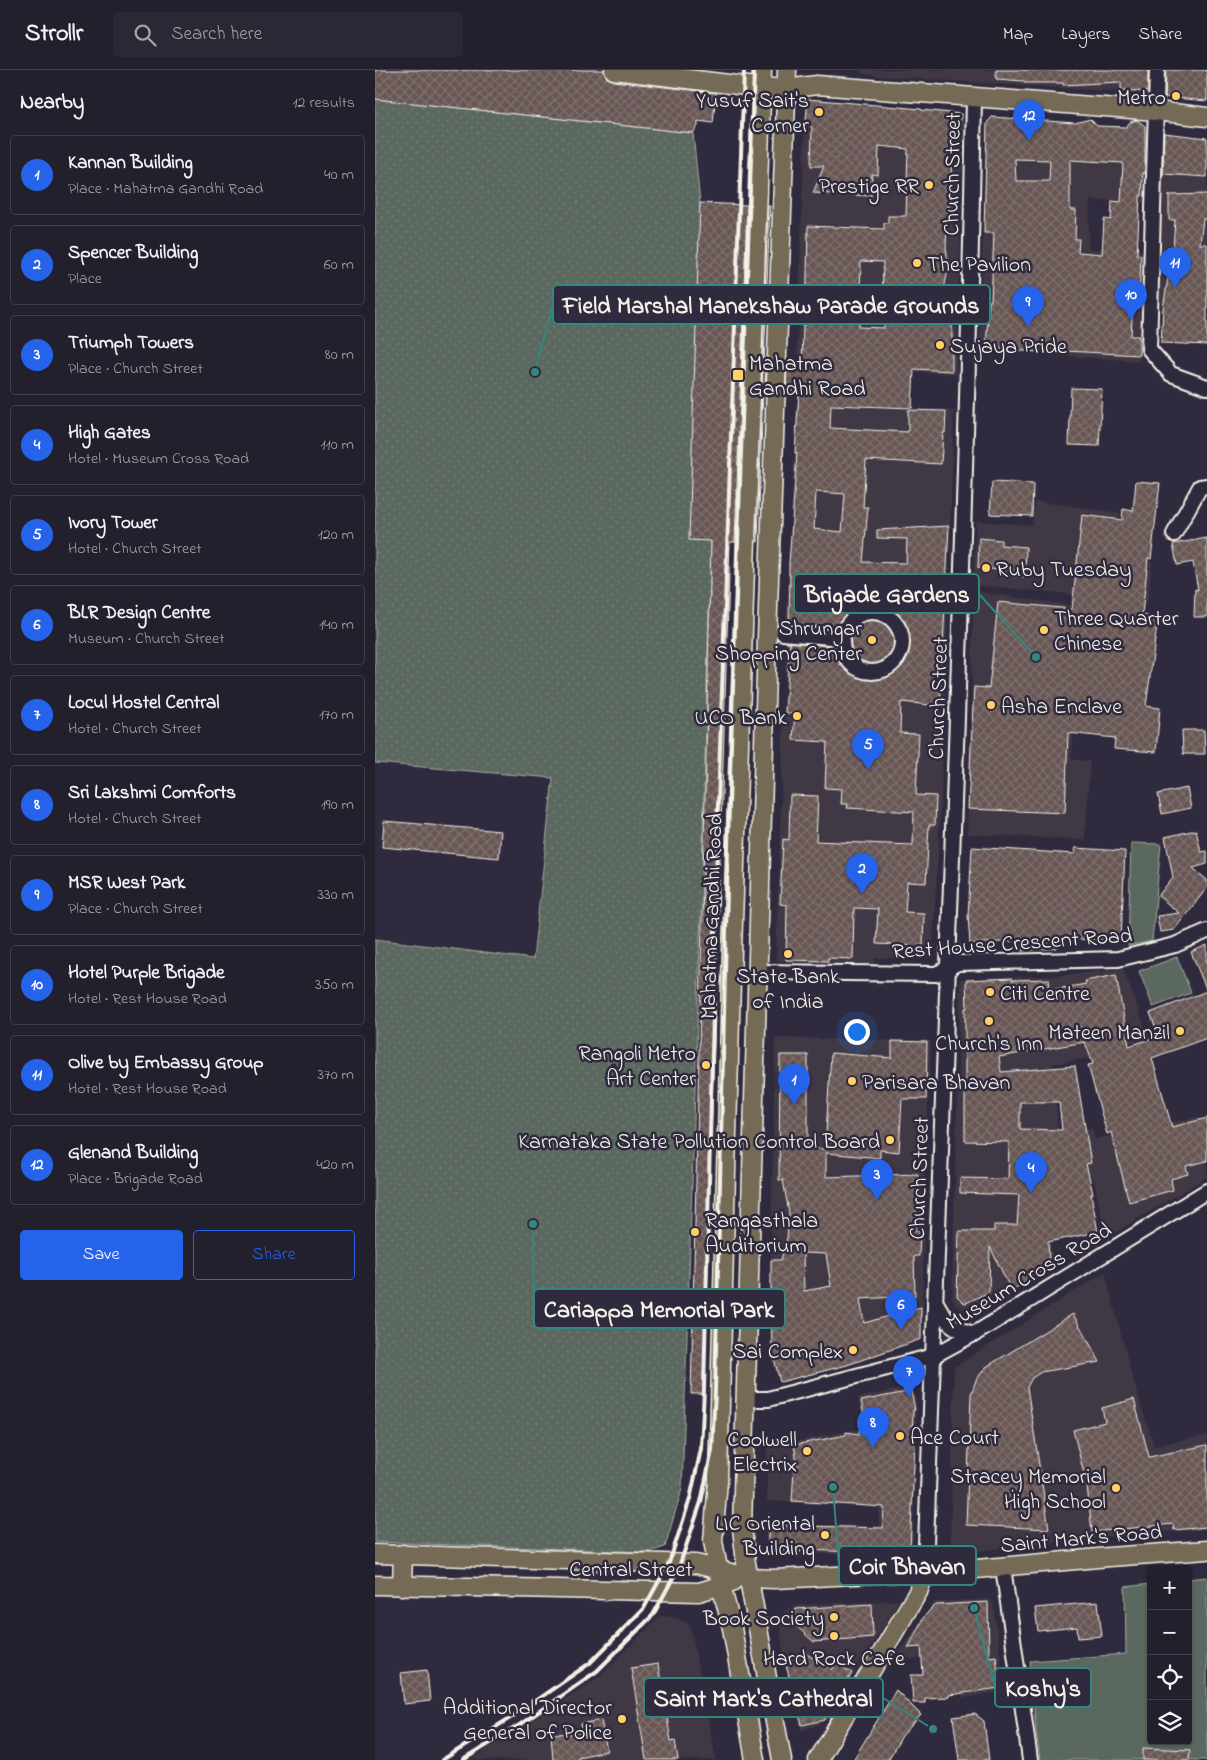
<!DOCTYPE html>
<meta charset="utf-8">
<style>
:root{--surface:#23202e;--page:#2b2836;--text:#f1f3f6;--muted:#a3a3aa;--line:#403e4a;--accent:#2563eb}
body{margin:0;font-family:"Indie Flower",sans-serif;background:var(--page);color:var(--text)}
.controls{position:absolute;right:15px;bottom:15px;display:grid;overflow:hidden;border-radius:5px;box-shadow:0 1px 4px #0004}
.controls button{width:45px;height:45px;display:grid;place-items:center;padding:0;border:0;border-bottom:1px solid var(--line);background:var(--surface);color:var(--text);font:25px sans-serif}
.you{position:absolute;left:481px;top:961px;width:18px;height:18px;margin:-12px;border:4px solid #fff;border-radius:50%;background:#1a73e8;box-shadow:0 0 0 8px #1a73e833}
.badge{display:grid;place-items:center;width:32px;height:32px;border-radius:50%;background:var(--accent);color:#fff;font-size:16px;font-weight:700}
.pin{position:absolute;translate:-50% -41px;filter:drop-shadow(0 1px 2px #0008)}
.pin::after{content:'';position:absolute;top:26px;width:18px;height:15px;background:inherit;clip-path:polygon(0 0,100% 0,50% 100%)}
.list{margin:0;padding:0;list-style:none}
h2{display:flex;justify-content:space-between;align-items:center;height:65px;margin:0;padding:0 20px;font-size:21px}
h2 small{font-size:16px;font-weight:400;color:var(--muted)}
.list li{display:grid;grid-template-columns:32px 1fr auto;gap:15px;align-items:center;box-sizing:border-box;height:80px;margin:0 10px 10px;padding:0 10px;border:1px solid var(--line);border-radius:5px}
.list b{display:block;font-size:19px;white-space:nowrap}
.list p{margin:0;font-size:16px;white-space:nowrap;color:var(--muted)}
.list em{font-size:16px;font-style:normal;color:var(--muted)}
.actions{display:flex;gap:10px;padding:15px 20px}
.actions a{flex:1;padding:11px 0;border:1px solid var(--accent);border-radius:5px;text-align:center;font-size:18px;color:var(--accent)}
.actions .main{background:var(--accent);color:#fff}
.icon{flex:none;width:28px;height:28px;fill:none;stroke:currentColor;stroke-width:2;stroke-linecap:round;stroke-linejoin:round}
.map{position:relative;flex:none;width:832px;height:1690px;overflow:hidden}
header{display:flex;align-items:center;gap:30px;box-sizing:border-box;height:70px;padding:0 25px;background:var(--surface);border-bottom:1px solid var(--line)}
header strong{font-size:24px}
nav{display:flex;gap:28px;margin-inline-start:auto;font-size:18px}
.search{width:350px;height:45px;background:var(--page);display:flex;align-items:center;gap:12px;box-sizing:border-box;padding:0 18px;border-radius:5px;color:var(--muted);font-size:19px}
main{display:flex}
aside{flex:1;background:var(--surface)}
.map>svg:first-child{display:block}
.built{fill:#403844}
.grass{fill:#5a685e;stroke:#a7aca3}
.park{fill:url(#park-dots);stroke:#a7aca3}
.building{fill:url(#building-cross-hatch);stroke:#f4f1e8;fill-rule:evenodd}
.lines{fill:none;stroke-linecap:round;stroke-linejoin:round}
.minor-casing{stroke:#f4f1e8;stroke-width:18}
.major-casing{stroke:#f4f1e8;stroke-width:21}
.minor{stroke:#2f2a3d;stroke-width:14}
.major{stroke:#746b55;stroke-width:18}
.rail{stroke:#f4f1e8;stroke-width:4}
.poi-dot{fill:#ffd166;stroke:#2f2a3d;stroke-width:2}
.labels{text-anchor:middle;stroke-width:5;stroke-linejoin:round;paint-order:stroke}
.poi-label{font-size:22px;fill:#f4f1e8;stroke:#2f2a3d;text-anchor:end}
.street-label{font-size:22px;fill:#f4f1e8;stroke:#2f2a3d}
.leader{fill:none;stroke:#318880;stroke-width:2}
.callout-dot{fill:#318880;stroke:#2f2a3d;stroke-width:2}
.callout{fill:#2f2a3d;stroke:#318880;stroke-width:2}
.callout-label{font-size:24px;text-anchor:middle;font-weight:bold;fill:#f4f1e8}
</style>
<header>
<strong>Strollr</strong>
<div class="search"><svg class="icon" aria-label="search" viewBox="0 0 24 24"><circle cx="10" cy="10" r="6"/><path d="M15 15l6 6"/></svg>Search here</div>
<nav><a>Map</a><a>Layers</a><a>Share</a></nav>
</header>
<main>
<aside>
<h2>Nearby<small>12 results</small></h2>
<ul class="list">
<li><span class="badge">1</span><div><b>Kannan Building</b><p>Place · Mahatma Gandhi Road</p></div><em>40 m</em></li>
<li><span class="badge">2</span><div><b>Spencer Building</b><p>Place</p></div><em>60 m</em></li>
<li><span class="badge">3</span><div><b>Triumph Towers</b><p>Place · Church Street</p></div><em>80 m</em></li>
<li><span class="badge">4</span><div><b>High Gates</b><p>Hotel · Museum Cross Road</p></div><em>110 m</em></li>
<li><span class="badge">5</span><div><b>Ivory Tower</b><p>Hotel · Church Street</p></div><em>120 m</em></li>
<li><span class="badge">6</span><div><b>BLR Design Centre</b><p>Museum · Church Street</p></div><em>140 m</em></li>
<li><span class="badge">7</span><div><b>Locul Hostel Central</b><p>Hotel · Church Street</p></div><em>170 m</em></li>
<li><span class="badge">8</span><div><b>Sri Lakshmi Comforts</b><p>Hotel · Church Street</p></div><em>190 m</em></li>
<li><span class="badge">9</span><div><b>MSR West Park</b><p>Place · Church Street</p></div><em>330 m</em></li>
<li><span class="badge">10</span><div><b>Hotel Purple Brigade</b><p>Hotel · Rest House Road</p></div><em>350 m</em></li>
<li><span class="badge">11</span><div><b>Olive by Embassy Group</b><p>Hotel · Rest House Road</p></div><em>370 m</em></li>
<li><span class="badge">12</span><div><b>Glenand Building</b><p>Place · Brigade Road</p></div><em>420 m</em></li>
</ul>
<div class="actions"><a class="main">Save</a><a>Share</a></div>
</aside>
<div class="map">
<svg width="832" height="1690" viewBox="0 0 832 1690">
<defs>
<pattern id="park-dots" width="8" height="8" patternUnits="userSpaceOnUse" patternTransform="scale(1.25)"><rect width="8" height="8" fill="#5a685e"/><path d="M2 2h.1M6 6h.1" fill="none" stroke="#727e75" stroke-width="1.8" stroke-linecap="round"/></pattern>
<pattern id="building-cross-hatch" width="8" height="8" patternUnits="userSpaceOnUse" patternTransform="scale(1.25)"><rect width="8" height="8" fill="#675755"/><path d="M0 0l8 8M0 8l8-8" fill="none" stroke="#7d706d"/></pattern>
</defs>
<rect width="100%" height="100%" fill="#2f2a3d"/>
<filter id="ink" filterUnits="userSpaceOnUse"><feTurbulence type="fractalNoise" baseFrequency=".02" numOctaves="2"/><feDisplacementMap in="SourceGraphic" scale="10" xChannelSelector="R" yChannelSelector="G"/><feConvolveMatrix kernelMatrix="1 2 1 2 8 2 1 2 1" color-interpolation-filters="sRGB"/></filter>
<g filter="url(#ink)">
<g class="built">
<path d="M483,0H776V24L503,6L489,4Z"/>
<path d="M438,29L589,43L581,304L539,302V289L422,285L430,50L432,34Z"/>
<path d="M713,49L719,51L722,56L752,57L753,54L770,56L772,133L715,130L713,179L770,181L765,291L604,280L612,53L703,55L706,51Z"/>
<path d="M789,63L832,67V234L782,232Z"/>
<path d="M422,334L579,341L566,728L557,888H500L499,898L401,891L413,506Z"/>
<path d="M660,431L745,443L741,487L777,492L773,531L598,515L601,451L657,455Z"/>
<path d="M598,521L713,538L701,622L696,689L715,692L710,770L592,764L597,608Z"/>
<path d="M748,899L774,967L713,988L678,994L683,1061L717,1058L720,1069L822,1047L832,1079V1107L731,1168L719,1110L670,1117L678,1198L591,1242L587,1240L581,1235L577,1227L585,909L677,906Z"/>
<path d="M400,968L556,971L550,1099L547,1270L473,1296L408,1312L404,1310L395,1285V1221Z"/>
<path d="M730,1202L757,1306L779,1376L832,1365V1459L747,1465L575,1484L579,1297Z"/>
<path d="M528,1318L537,1319L541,1327L538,1469L536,1482L531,1486L402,1483L391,1473V1454L504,1456V1438L392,1431V1377L489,1358L483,1328Z"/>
<path d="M612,1529L618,1532L630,1621L588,1628L582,1588L518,1590L560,1532Z"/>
<path d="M525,1530L448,1653L426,1661L409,1589L405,1556L409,1540L424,1535Z"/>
<path d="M285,1546L303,1548L315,1555L341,1690H96L224,1607Z"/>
</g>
<g class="grass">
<path d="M756,773L786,774L777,871L753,876Z"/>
<path d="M802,887L816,923L778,937L764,901Z"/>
<path d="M832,1507V1690H665L661,1660L655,1591L751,1584L750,1517L776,1514V1671H813V1509Z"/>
</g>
<path class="park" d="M0,29L318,63L325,133L336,471L326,838L307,1419L290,1477L274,1482L0,1472V869L158,889L178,708L0,693Z"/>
<g class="building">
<path d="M0,0H229L232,8L238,11L341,23L338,53L323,51V56L318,63L0,29Z"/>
<path d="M621,0H773V22L746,20V12L688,15V13H650L649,11L621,9Z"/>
<path d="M791,0H832V31L790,27Z"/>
<path d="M433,29L546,39V40L586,44L583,82L577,81L575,136H573L571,177L574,196L570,214L569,252H577V301L539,299L537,338L456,335L455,358L533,362V340L571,341L570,363H568L566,394L491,390L488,437H493L488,492L531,493L532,469L502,468V460L574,456L565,636L526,632L525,663L544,664L541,725L561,726L560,755H554L551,813L532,812L530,842L549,843L548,876L501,874L503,839L479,838L478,889L453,888V891L411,890L412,835L405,834L408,769L414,770L415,725L443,726L441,771L538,775L539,742L472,738L473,734H466L467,719L450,718L452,672L418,670L420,644L410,643L415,572L467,577L474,573L476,568L472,561L468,559L414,554L415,505H414V493L422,383H420L424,321H411L412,296L427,297L428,255H431L433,156L509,159V153H513V146H531L533,79L504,76L503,105L497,104L496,126L438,123L449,96H436L437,58L431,50ZM486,191L508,192L507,235H510L509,258L484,257ZM441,422L470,424L467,462L439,459Z"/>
<path d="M617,47L700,53L715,49L722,56L751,57L755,52L762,50L770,56V103H768L767,126H765L762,185H766L764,232H758L756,266H764V285L691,281V284L611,278L614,231H616L619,163H609L610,122L612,53ZM640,89L675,90L674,111H641ZM695,90L748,93L746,132L737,131L736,150L729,149L727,184L703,182L704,169H700L701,140H695Z"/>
<path d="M789,63L832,68V107L788,104Z"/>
<path d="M832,124V149H828L825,174H832V275L786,273L788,238L793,208H796L800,150H794V125Z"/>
<path d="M325,133L372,135L360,472H355L328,1324H316L336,471L314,470Z"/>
<path d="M393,136H395L389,296H391L390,320H388L383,472H382Z"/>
<path d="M696,318L727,319L724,376L694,375Z"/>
<path d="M761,411L785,413L776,489L773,488L767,545L783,548L771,636L785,638L781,682L739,679L740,668L693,663L690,743L593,739L599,617L614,618L623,532L697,539L707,445L747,450L748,439L758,441Z"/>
<path d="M617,412L658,414L657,446L615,444Z"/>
<path d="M604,468L626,470V475L651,477L650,507L626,505V500L603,498Z"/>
<path d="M832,468V547H819L820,519L823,520L818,492L802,495L798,474Z"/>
<path d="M807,660H829L830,684H808Z"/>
<path d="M812,718L816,738L787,744L783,724Z"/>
<path d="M9,751L126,761L124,788L7,777Z"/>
<path d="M821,760L826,782L832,781V794L818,798L832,810V818L799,860L785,862L782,846L804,843L783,826L798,807L790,767Z"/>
<path d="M597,777L700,784V778L750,781L746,870L682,869V878L644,881L643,871L595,874L593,845Z"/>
<path d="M832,875V921L816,882Z"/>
<path d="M741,905L754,976L784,966L775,943L832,921V968L777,988L797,1057L832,1048V1091L811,1096L813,1104L796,1109L798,1120L754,1132L736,1062L732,1064L713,995L718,994L710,972L624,987L626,1002L700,996L716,1093L711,1094L718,1124H716L723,1162L673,1172L674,1190L671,1191L672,1202L636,1220L615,1177L614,1222L591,1233L588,1232L582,1226L584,1161H619V1155H642L644,1125L585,1123V1108L633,1109L634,1072L590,1071V938H592L591,910L637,908V910L674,909L675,920L711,914L710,911ZM645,1032H684L687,1060L645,1059Z"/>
<path d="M517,971L552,972L551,1029H527L524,1082L505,1080V1088L451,1083V1107L543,1104L540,1161H545L544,1186H539L540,1226L485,1229L489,1253L546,1237V1269L472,1295L405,1312L397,1280L396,1223V1190H406L412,1168L414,1143L408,1110H404L405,985H433V1078L450,1079L456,983L517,988ZM428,1183L451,1184L456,1216L429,1221Z"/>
<path d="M698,1244L725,1292L666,1302L657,1308L652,1317L674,1459L591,1455L596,1324L601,1310L611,1297Z"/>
<path d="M536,1321L540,1340H538L537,1374H540L535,1480L533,1484L530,1486L503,1485L485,1484V1482L426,1480V1482H403L393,1472V1455L508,1458L509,1437L417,1431L419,1399H423L419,1375L471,1365V1362L484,1364V1360H492L486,1331Z"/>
<path d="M759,1329L774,1387L832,1375V1457L799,1460L798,1454L717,1462L712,1416L698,1360L730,1352L727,1338Z"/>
<path d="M613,1532L614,1587L621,1586L625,1618L574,1625V1627L550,1628V1633H538L536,1605H548L546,1577L533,1578L548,1548L554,1541L561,1535Z"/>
<path d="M723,1532L727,1566L703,1568L702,1557L663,1561L660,1538Z"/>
<path d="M497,1534L498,1567L439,1572L420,1555V1539Z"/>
<path d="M430,1583L457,1600L461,1593L477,1603L450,1650L427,1655L409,1588Z"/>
<path d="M283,1594L296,1671L300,1670L303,1690H271L256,1598Z"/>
<path d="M52,1600L55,1631L29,1634L26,1603Z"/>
<path d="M521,1620L546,1645L527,1666L513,1690H478Z"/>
<path d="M600,1644L609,1651L614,1690H584L578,1647Z"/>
<path d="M226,1650L232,1681L203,1687V1690H178L176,1664L208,1663L206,1654Z"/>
<path d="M768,1678L815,1680L814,1690H768Z"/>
</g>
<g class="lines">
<defs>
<g id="minor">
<path d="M782,0L774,279L796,304L832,317"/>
<path d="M799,464L825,417L832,416"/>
<circle cx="497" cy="572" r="30"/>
<path d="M408,563L467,568"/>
<path d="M382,902L561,904L583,893L743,889L800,875L832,861"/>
<path d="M560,1231C573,1253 574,1258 600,1264"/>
<path d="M370,1329H393L558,1286L606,1260L832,1121"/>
<path d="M628,1497L655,1690"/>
<path d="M550,1502C568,1010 590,519 599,28"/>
</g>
<g id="major">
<path d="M239,0L362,15L411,19L442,15L781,41L832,47"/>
<path d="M0,1484L321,1494L375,1508L399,1509L601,1499L734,1487L832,1480"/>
<path d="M0,1515L324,1522L357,1512"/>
<path d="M27,1516L28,1484"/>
<path d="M380,1690L357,1558L346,1515L338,1471L343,1411L356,911L387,0"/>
<path d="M407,1690L371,1493L367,1458L392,567L412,0"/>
<path d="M443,1690L543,1522L550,1502"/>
</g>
</defs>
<use href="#minor" class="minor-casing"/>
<use href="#major" class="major-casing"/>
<use href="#minor" class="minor"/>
<use href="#major" class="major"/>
<g class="rail">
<path d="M67,1690L140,1645L215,1593L269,1538L294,1493L315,1429L326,1379L329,1320L343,734L369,0"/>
<path d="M88,1690L146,1654L222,1601L278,1545L304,1497L326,1432L337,1380L340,1321L354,734L379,0"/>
</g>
</g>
</g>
<g class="poi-dot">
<circle cx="801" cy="26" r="5"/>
<circle cx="444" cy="42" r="5"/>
<circle cx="554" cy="115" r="5"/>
<circle cx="542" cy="193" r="5"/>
<circle cx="565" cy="275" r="5"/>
<rect x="357" y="299" width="12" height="12" rx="2.5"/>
<circle cx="611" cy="498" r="5"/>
<circle cx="669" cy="560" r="5"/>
<circle cx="497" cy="570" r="5"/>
<circle cx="616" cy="635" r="5"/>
<circle cx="422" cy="646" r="5"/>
<circle cx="413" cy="884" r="5"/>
<circle cx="615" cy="922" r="5"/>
<circle cx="614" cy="951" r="5"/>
<circle cx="805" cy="961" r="5"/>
<circle cx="331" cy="995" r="5"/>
<circle cx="477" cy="1011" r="5"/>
<circle cx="515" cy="1070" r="5"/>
<circle cx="320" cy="1162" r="5"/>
<circle cx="478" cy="1280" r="5"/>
<circle cx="525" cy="1366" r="5"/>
<circle cx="432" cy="1381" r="5"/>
<circle cx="741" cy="1418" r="5"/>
<circle cx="450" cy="1465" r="5"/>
<circle cx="459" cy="1547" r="5"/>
<circle cx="459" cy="1566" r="5"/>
<circle cx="247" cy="1649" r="5"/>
</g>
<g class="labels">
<g class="poi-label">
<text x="791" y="34">Metro</text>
<text x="434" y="37">Yusuf Sait's<tspan x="434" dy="25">Corner</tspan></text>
<text x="544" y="123">Prestige RR</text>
<text x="552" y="201" text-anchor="start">The Pavilion</text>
<text x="575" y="283" text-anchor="start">Sujaya Pride</text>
<text x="374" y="300" text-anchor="start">Mahatma<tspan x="374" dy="25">Gandhi Road</tspan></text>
<text x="621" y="506" text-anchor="start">Ruby Tuesday</text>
<text x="679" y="555" text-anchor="start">Three Quarter<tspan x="679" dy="25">Chinese</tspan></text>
<text x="487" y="565">Shrungar<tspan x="487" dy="25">Shopping Center</tspan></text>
<text x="626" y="643" text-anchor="start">Asha Enclave</text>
<text x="412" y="654">UCO Bank</text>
<text x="413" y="913" text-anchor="middle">State Bank<tspan x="413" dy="25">of India</tspan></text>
<text x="625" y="930" text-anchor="start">Citi Centre</text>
<text x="795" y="969">Mateen Manzil</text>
<text x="614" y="980" text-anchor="middle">Church's Inn</text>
<text x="321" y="990">Rangoli Metro<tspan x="321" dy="25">Art Center</tspan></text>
<text x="487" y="1019" text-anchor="start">Parisara Bhavan</text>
<text x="505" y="1078">Karnataka State Pollution Control Board</text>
<text x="330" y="1157" text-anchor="start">Rangasthala<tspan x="330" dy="25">Auditorium</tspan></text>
<text x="468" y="1288">Sai Complex</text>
<text x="535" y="1374" text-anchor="start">Ace Court</text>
<text x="422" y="1376">Coolwell<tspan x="422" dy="25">Electrix</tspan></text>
<text x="731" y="1413">Stracey Memorial<tspan x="731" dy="25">High School</tspan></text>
<text x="440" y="1460">LIC Oriental<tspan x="440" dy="25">Building</tspan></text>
<text x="449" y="1555">Book Society</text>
<text x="459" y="1595" text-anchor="middle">Hard Rock Cafe</text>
<text x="237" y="1644">Additional Director<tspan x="237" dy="25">General of Police</tspan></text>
</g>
<g class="street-label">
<text transform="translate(576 104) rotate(-89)" y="8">Church Street</text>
<text transform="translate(562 628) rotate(-88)" y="8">Church Street</text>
<text transform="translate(335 846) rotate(-88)" y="8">Mahatma Gandhi Road</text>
<text transform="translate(637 872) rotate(-4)" y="8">Rest House Crescent Road</text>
<text transform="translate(543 1108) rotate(-88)" y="8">Church Street</text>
<text transform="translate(653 1205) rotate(-31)" y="8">Museum Cross Road</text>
<text transform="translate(706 1467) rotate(-5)" y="8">Saint Mark's Road</text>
<text x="256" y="1506">Central Street</text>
</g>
</g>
<path class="leader" d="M160 302L178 234M661 587L604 524M158 1154L159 1239M458 1417L464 1496M599 1538L620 1617M558 1659L508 1628"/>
<g class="callout-dot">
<circle cx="160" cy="302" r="5"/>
<circle cx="661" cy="587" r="5"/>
<circle cx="158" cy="1154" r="5"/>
<circle cx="458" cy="1417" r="5"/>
<circle cx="599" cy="1538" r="5"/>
<circle cx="558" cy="1659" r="5"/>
</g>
<g class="callout">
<rect x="178" y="215" width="437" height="39" rx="5"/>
<rect x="419" y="504" width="185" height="39" rx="5"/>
<rect x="159" y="1219" width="251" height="39" rx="5"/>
<rect x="464" y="1476" width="137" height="39" rx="5"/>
<rect x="620" y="1598" width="96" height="39" rx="5"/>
<rect x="269" y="1608" width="239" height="39" rx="5"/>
</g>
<g class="callout-label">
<text x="396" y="243">Field Marshal Manekshaw Parade Grounds</text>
<text x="512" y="532">Brigade Gardens</text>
<text x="284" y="1247">Cariappa Memorial Park</text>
<text x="532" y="1504">Coir Bhavan</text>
<text x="668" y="1626">Koshy's</text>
<text x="388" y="1636">Saint Mark's Cathedral</text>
</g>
</svg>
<div class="controls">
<button>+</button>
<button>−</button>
<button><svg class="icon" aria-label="locate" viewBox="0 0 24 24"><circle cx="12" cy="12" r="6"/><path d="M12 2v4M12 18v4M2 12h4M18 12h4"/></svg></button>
<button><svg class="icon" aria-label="layers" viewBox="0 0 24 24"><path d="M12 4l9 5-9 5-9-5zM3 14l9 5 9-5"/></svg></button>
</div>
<div class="you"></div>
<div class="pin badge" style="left:419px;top:1035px">1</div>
<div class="pin badge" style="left:487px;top:824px">2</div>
<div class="pin badge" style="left:502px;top:1130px">3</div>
<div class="pin badge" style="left:656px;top:1123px">4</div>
<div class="pin badge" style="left:493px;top:700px">5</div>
<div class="pin badge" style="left:526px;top:1260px">6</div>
<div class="pin badge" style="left:534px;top:1327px">7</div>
<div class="pin badge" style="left:498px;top:1378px">8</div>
<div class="pin badge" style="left:653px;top:257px">9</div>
<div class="pin badge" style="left:756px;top:250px">10</div>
<div class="pin badge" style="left:800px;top:218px">11</div>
<div class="pin badge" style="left:654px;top:71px">12</div>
</div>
</main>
